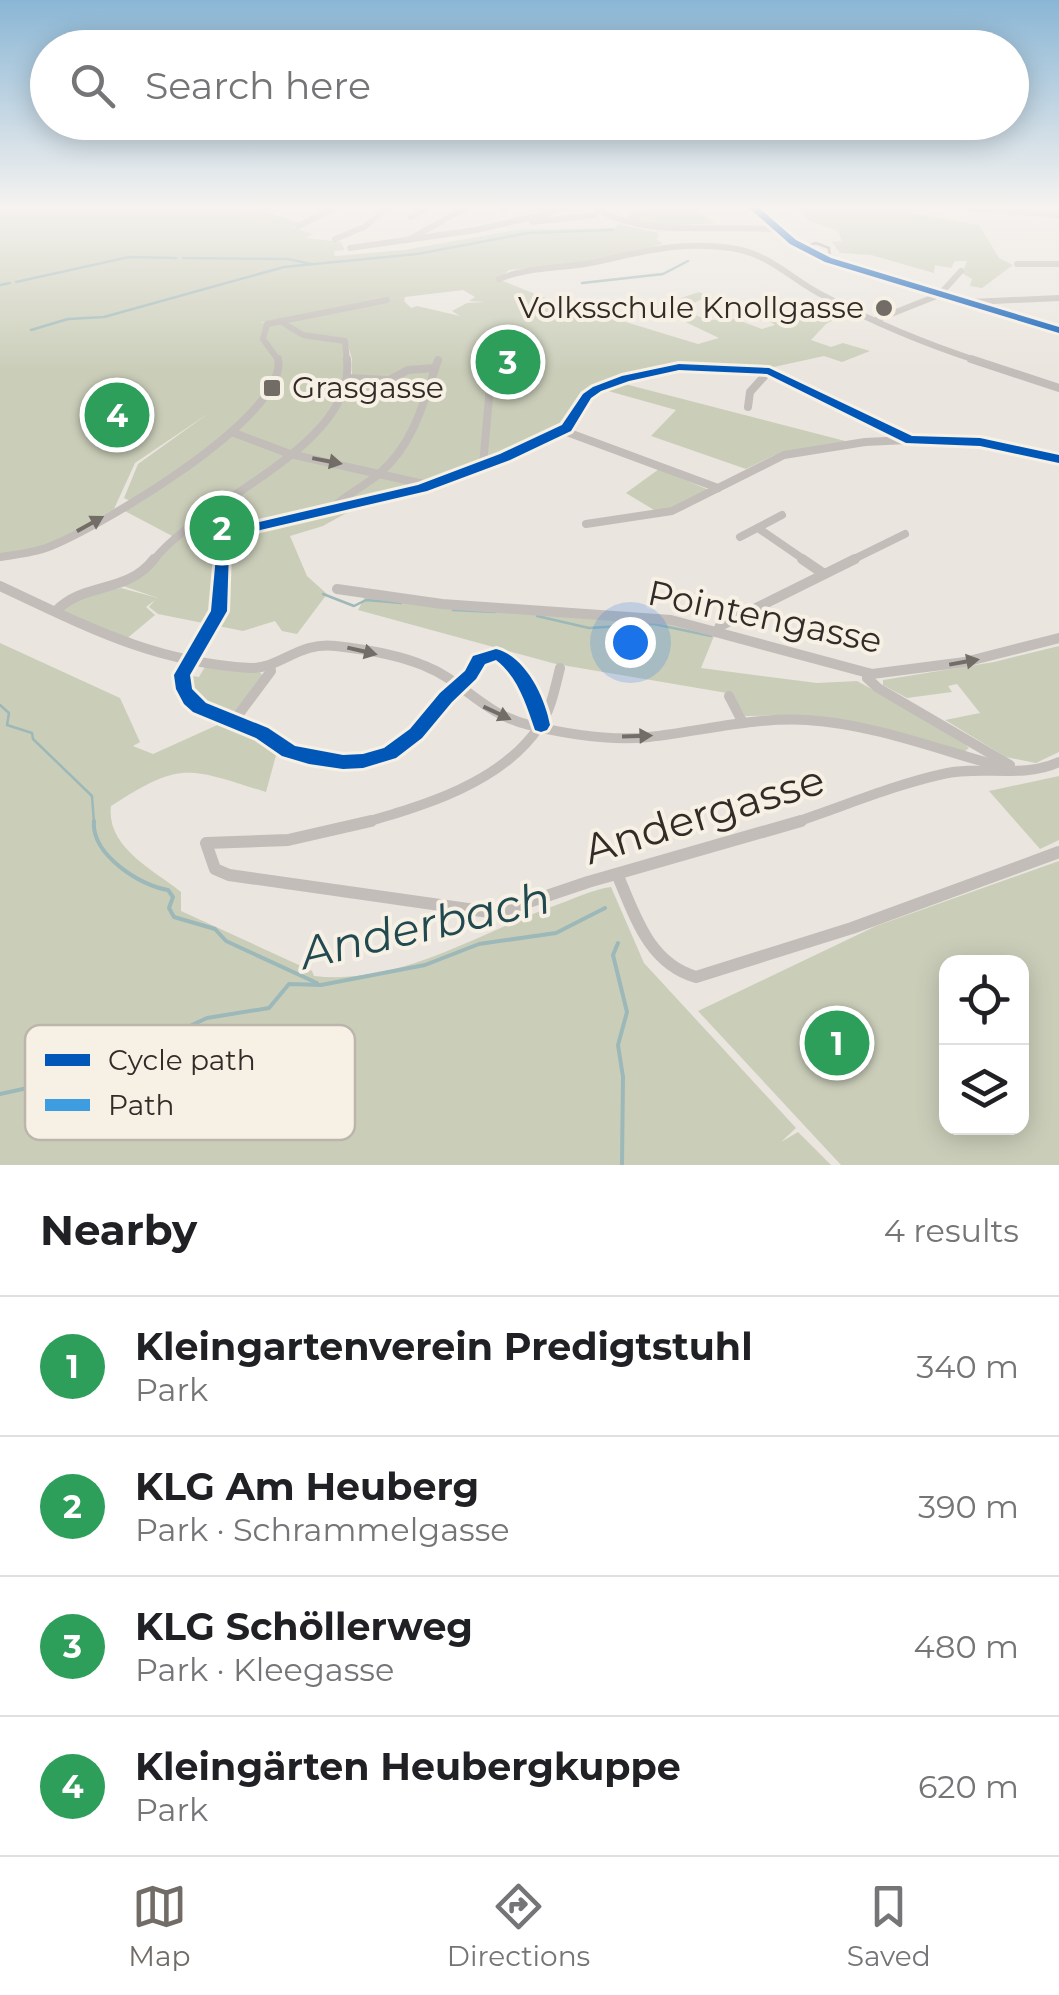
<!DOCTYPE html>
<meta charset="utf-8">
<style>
:root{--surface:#fff;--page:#f2f2f2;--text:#202124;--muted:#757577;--line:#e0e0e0;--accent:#726c67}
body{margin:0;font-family:Montserrat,sans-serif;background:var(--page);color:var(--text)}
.controls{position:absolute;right:30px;bottom:30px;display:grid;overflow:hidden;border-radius:20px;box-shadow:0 5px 25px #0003}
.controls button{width:90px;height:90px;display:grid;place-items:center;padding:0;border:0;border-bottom:2px solid var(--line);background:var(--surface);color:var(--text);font:50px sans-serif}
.you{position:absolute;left:630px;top:642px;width:35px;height:35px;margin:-25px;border:8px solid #fff;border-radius:50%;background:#1a73e8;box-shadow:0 0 0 15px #1a73e833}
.badge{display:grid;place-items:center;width:65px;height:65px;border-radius:50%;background:var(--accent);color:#fff;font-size:32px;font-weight:700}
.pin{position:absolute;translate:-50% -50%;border:5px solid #fff;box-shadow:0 2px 10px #0006}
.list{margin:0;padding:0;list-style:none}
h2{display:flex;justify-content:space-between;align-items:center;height:130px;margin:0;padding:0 40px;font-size:42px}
h2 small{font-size:32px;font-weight:400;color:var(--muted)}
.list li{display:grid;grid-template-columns:65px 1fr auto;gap:30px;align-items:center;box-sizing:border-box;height:140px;padding:0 40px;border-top:2px solid var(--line)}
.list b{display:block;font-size:38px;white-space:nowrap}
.list p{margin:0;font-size:32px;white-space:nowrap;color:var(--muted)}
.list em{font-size:32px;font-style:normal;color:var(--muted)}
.icon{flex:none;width:55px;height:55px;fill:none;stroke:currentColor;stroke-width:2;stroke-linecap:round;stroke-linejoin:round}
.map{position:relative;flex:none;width:1059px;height:1165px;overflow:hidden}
.search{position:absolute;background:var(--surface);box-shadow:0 5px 25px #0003;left:30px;right:30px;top:30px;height:110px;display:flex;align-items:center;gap:25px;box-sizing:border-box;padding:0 35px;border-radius:55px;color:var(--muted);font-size:38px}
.sheet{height:690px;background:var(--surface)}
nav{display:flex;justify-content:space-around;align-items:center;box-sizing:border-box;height:140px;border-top:2px solid var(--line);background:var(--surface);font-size:28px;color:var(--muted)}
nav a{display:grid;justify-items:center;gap:5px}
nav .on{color:var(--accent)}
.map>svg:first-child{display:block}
.green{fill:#caceb9;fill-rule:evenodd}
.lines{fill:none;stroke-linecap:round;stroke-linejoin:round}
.stream-far1{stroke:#9db8b9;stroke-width:2.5}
.stream{stroke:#9db8b9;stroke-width:4}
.street-far3{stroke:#c2bdb8;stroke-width:6}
.street-far2{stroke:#c2bdb8;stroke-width:8}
.street-far1{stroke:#c2bdb8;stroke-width:10}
.street{stroke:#c2bdb8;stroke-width:12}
.secondary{fill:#b3aea8;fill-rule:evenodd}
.tram{stroke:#aaa6a2;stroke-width:2.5}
.cycleway-casing{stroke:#f7f0e5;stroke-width:6}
.cycleway{fill:#0057b8;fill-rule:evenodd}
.oneway{fill:#736d68}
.poi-dot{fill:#726c67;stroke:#f7f0e5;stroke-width:4}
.labels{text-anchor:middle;stroke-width:8;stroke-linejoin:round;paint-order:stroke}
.far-poi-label{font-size:30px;fill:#322b27;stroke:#f7f0e5;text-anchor:end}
.street-label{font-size:35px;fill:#322b27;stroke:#f7f0e5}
.near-street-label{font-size:42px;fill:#322b27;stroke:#f7f0e5}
.near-water-label{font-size:45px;font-style:italic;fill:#214950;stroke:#f7f0e5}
.key{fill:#f7f0e5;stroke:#bcb5ac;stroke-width:2.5}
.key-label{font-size:28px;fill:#322b27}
</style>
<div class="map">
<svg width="1059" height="1165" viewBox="0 0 1059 1165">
<rect width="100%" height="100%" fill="#eae5de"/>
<g class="green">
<path d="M0,207H270L265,212L300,223L292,227L313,234L306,238L341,242L345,250L334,251L335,256L404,250L517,230L615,228L618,224L659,233L657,240L663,244L589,262L509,270L498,279L540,296L698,344L719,338L671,315L681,298L699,292L708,296L692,304L694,315L709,320L735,319L762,329L775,325L763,316L775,311L819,318L839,306L849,311L826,324L811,340L831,347L843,343L870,351L842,362L824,356L769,368L707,369L682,365L613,379L588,394L569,421L508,454L420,487L358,501L359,506L323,526L290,536L307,576L327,594L297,634L282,631L275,621L243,631L158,614L149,607L155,600L146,607L155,615L124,641L63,612L62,608L73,598L121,588L158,598L123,586L151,569L176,538L121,509L132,502L124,498L138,464L209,413L135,463L114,509L49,545L0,555ZM463,290L475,297L469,301L485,302L467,303L452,311L460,316L417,306L411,308L404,301L405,297ZM399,297L283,319L304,333L346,339L352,359V377L392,379L385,398L386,381L352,380L348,389L343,388L348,364L343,341L303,337L280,322L259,323Z"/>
<path d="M646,207H691L716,223L655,226L625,219L633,211H647Z"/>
<path d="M795,207H911L912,213L979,225L999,258L1013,265L982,288L970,286L972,279L962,273L967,261H955L951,268L935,265L934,273L871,255L840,253L832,242L842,241L838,231L809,220Z"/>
<path d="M617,382L849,442L775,455L746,469L651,436L676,410L601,389Z"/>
<path d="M659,469L709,490L659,513L626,493Z"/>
<path d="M366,595L654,621L714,636L701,668L817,683L857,681L956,735L969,748L964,752L796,715L745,716L733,694L556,664L358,610Z"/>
<path d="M0,643L120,698L140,742L133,746L153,754L224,722L258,735L278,748L266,792C188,768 182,760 111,806C106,847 152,869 181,892V911L312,971L314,976C401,986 480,932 559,904C576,898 594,889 611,887L644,963L796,1128L781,1142L798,1132L831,1165H0Z"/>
<path d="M1059,646V752L1036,763L1006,757L945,720L980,713L957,684L948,686L952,692L907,698L883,685V680L994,662Z"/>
<path d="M206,665L260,672L262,675L235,713C206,721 195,697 186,675L199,677Z"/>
<path d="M1059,776V840L1040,849L989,791Z"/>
<path d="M1059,861V1165H841L698,1011L876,926ZM1022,962V1128H946V962Z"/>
</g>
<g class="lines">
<g class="stream-far1">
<path d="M183,258L288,259L311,264"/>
<path d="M16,282L129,257L176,258"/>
<path d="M582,283L663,274L688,261"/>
<path d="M0,285L10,283"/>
<path d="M31,330L68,319L104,317L284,267L417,254L528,233L613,230"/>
<path d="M323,594L354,606L366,600L401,603"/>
<path d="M453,610L495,612"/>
<path d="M537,616L589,628L654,624L711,636"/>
<path d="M0,705L9,713L7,725L32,733L33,739L92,796L94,823"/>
</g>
<g class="stream">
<path d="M94,821C91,854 140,886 168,890L173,897L169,908L174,917L215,929L226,941L317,983"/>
<path d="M618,943L613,955L627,1012L618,1045L623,1077L622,1165"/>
<path d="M147,1033L158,1028L179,1031L207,1018L269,1008L289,984L321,985L425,965L479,944L556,933L605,908"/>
<path d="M0,1094L41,1085L79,1058L143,1037"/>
</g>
<g class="street-far3">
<path d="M539,207L546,214L566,207"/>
<path d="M593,207C649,241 717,222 779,230"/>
<path d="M950,207L1059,215"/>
<path d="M503,210L509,207"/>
<path d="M411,217L429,207"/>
<path d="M532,222L595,215"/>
<path d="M298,226L337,207"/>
<path d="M335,239L364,227L389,207"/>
<path d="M408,240L467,207"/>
<path d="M350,248L476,230L546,214"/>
<path d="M1017,264H1059"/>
<path d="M499,279C530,266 563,269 596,262C646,251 678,241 731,248C769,253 792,280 824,296C873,322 926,344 978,361"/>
<path d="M941,293L961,271"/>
<path d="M971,302L1059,298"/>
<path d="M876,320L944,293"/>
<path d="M280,321L303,335L345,341L347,361"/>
<path d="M279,361L263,339L267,324L387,300"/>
</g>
<g class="street-far2">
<path d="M971,359L1059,388"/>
<path d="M348,378L389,380L408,370L435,368"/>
<path d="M748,407L750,392L769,371"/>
<path d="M564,431L718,488"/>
<path d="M234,433L290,454L428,485"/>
<path d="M483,464L491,376"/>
<path d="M334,506C348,494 366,485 380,473C414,444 424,401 438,360"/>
<path d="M586,524L672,511L784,455L865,442L907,440"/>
<path d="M758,528L806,561"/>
<path d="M740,537L782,515"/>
<path d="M0,557C15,555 31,553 46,548C95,530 289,417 278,359"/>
<path d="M153,561C199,500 357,447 347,359"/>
<path d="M221,561L222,548L251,528L422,488L505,457L567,428L587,396L597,389L626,378L679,367L769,371L910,440L980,442L1059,459"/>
<path d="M850,561L905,534"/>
</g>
<g class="street-far1">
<path d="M221,559L219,611L188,659L182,679L193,702L214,716L262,733L287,749L319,758L358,761L411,742L441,702L472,678L479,660L496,654L510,662L542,720"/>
<path d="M802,559L824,574"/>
<path d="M0,586C86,626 152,662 250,668C280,669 299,641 336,646C363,649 399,655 425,666C463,681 483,714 529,725C566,734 612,741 649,737C703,731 753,717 807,720C874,724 942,751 1006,768"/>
<path d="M337,589L442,604L671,620L872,674L965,662L1059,638"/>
<path d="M56,611C85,581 126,595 154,559"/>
<path d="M717,632L720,626L855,559"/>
<path d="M868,673L867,678L878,688L1010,765"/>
<path d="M729,696L742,721"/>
<path d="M233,722L271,671L270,665"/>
<path d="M363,823C425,805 501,783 539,727C551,710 555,688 560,668"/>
<path d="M793,823C842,807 893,785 943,774C982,765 1023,779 1059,762"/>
</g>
<g class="street">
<path d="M371,821L288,840L206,843L215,869L229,875L496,913L588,882L801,821"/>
<path d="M617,874C635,915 648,963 696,977L852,928L1059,852"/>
</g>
<path class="secondary" d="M749,207H757L796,240L831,258L1059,327V333L825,262L790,244Z"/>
<path class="tram" d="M1059,330L830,259L829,248L816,243L804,247L849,269L1059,331"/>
<defs>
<g id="cycleway">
<path d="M748,207H758L796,240L831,258L1059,327V333L825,262L790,244Z"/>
<path d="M679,364L769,368L912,436L980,438L1059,455V463L980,446L906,443L767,374L679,370L629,381L601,391L591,398L571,431L510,460L427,491L256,531L229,550L227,611L190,675L192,689L206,703L268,728L295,746L343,755L363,754L384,748L410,729L440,693L465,671L473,656L496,649C525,656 545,697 550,725L547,730L541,732L535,730C526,704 518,677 496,660L485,664L476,679L452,702L422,738L396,758L363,768L343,769L309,764L282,756L256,738L193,712L184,704L176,689L174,675L211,611L217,545L246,525L418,485L500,454L562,425L583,394L593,387L622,376Z"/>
</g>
</defs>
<use href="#cycleway" class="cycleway-casing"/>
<use href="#cycleway" class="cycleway"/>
</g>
<defs><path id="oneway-solid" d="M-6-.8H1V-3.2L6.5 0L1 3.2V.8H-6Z" transform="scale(2.5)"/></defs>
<g class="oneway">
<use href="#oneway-solid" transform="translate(327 461) rotate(11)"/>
<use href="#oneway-solid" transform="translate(90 524) rotate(-29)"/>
<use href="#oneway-solid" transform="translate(362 651) rotate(13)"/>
<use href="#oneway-solid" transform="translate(964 662) rotate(-10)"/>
<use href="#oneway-solid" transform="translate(497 713) rotate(25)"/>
<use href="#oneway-solid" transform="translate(637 736) rotate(-2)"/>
</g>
<linearGradient id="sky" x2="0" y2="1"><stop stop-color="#8ab6d5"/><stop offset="0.56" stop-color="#f6f3f0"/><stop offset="1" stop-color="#f6f3f0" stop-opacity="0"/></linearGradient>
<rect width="1059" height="370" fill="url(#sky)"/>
<g class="poi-dot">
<circle cx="884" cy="308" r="10"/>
<rect x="262" y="378" width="20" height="20" rx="5"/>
</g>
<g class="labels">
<g class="far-poi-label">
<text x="864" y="318">Volksschule Knollgasse</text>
<text x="292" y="398" text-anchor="start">Grasgasse</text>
</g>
<g class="street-label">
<text transform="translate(765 617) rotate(12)" y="12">Pointengasse</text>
</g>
<g class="near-street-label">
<text transform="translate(704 814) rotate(-17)" y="15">Andergasse</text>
</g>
<g class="near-water-label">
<text transform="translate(425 925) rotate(-13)" y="16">Anderbach</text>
</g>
</g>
<rect x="25" y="1025" width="330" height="115" rx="15" class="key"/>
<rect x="45" y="1054" width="45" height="12" fill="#0057b8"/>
<rect x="45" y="1099" width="45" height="12" fill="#3e9ce0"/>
<g class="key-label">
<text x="108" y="1070">Cycle path</text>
<text x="108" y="1115">Path</text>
</g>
</svg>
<div class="controls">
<button><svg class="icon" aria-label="locate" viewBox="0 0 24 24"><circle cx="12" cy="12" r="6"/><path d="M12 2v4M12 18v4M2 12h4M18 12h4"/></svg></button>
<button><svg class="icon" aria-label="layers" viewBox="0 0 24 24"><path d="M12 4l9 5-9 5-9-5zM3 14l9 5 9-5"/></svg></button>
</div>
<div class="you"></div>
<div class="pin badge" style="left:837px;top:1043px;background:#2e9e5b">1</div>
<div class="pin badge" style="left:222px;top:528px;background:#2e9e5b">2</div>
<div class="pin badge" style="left:508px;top:362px;background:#2e9e5b">3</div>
<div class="pin badge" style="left:117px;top:415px;background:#2e9e5b">4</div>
<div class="search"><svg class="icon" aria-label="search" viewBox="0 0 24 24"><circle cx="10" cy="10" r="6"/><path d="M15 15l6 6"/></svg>Search here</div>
</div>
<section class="sheet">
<h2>Nearby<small>4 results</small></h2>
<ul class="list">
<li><span class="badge" style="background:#2e9e5b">1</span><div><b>Kleingartenverein Predigtstuhl</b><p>Park</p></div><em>340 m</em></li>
<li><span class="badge" style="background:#2e9e5b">2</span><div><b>KLG Am Heuberg</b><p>Park · Schrammelgasse</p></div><em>390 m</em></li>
<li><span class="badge" style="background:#2e9e5b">3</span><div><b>KLG Schöllerweg</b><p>Park · Kleegasse</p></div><em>480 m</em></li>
<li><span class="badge" style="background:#2e9e5b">4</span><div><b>Kleingärten Heubergkuppe</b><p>Park</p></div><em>620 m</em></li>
</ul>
</section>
<nav>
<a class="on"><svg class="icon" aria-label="map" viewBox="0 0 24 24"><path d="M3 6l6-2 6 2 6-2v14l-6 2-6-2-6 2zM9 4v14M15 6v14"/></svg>Map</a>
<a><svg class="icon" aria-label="directions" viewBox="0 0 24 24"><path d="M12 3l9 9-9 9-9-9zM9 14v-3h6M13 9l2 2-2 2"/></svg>Directions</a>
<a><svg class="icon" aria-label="saved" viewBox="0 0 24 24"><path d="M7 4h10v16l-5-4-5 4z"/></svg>Saved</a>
</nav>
